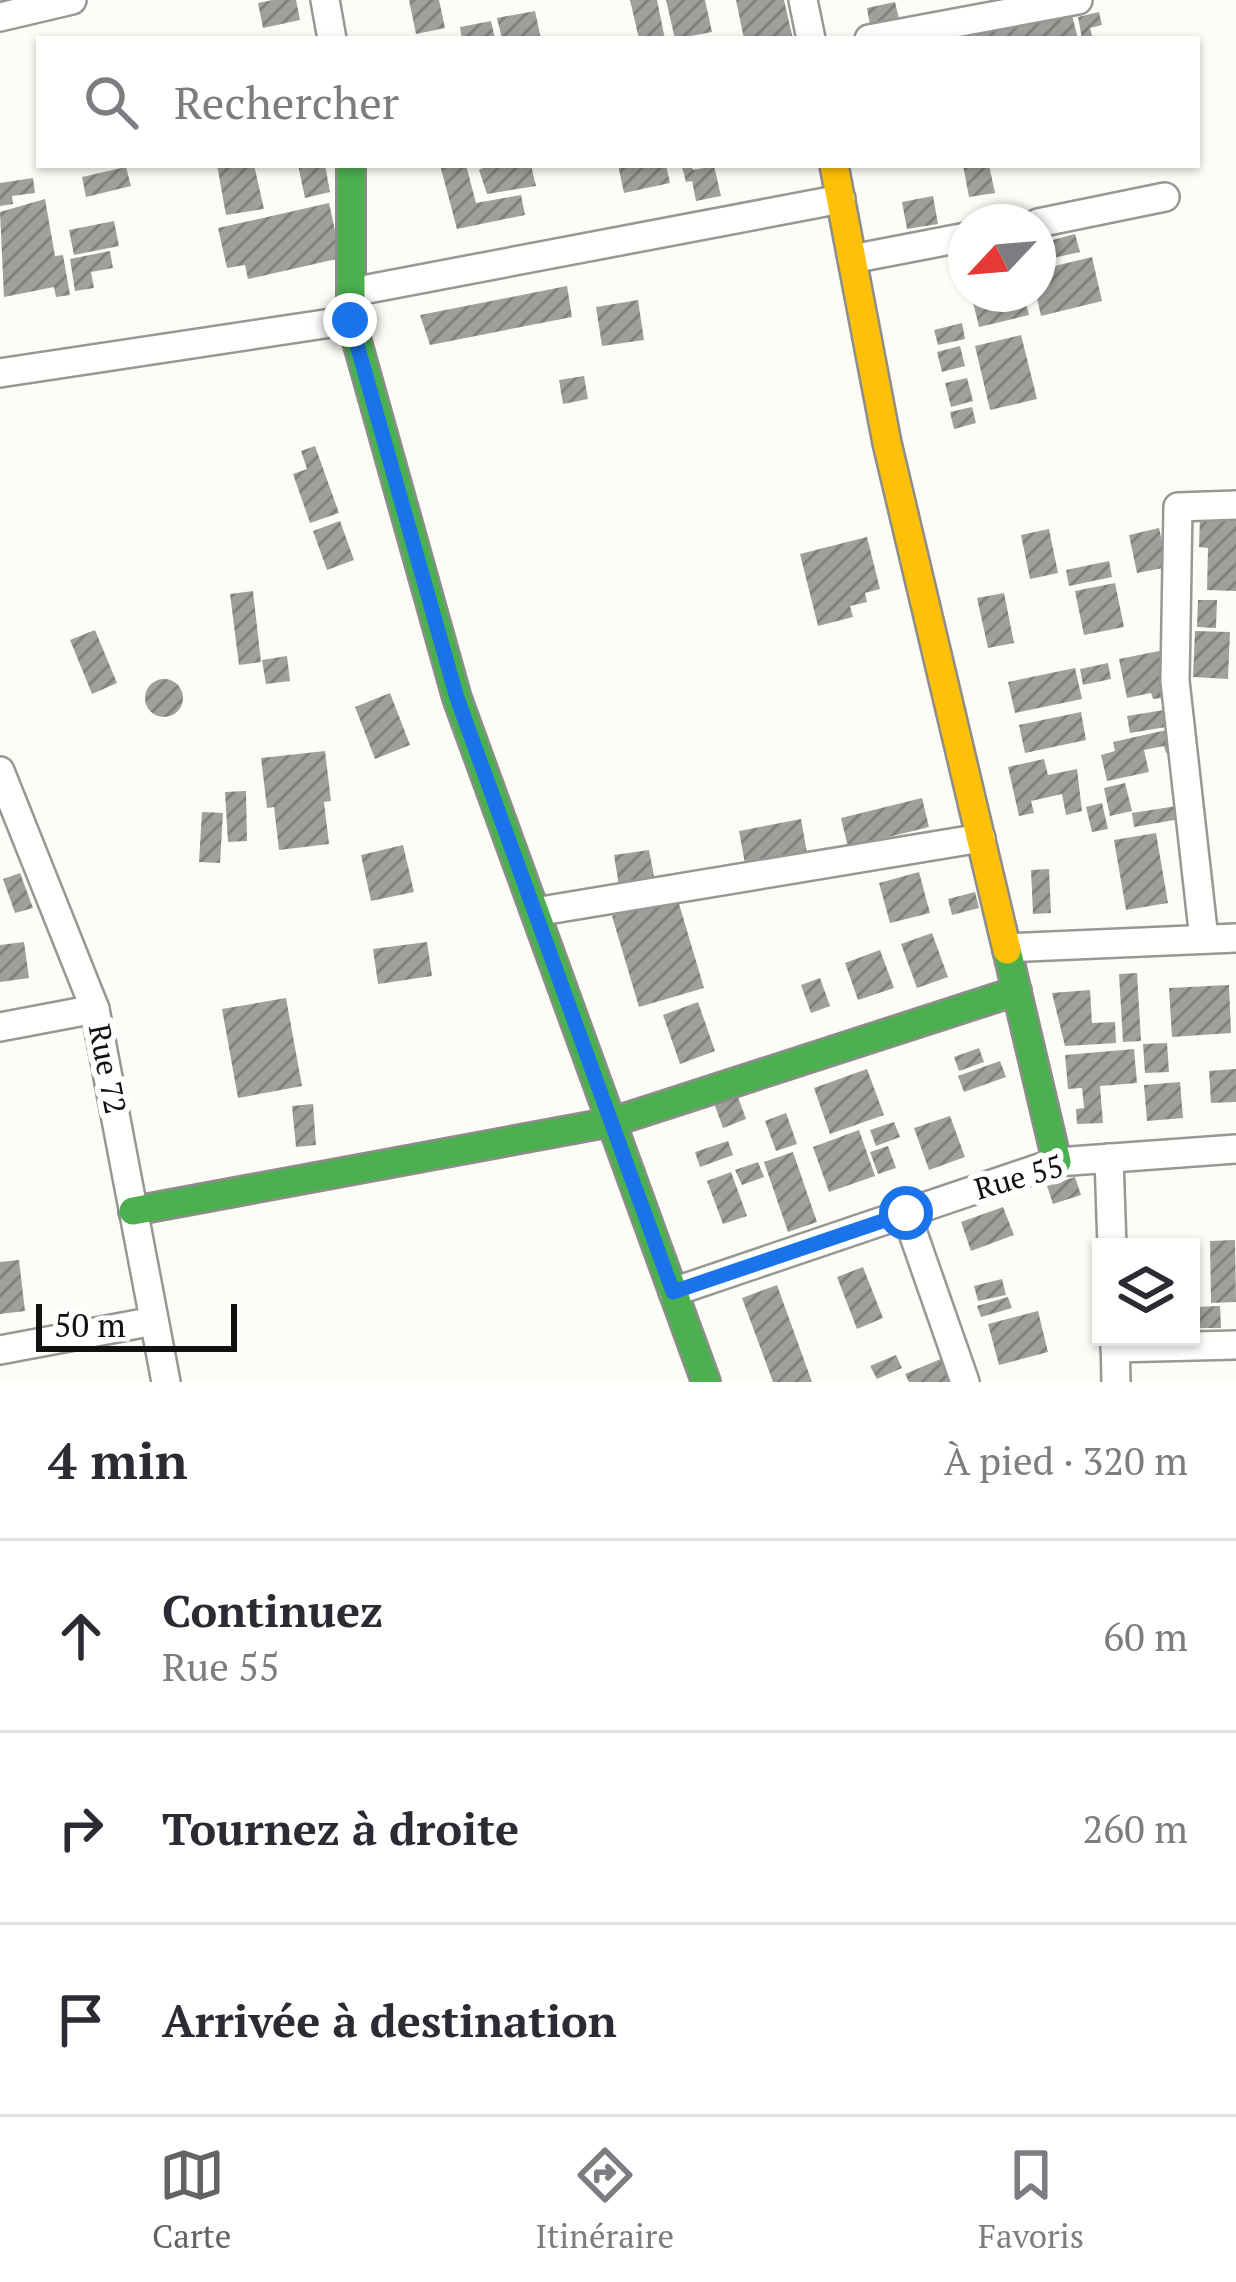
<!DOCTYPE html>
<html lang="fr">
<meta charset="utf-8">
<style>
:root{--surface:#fff;--page:#f7f7f7;--text:#2b2b33;--muted:#7c7c81;--line:#e1e1e2;--accent:#646362}
body{margin:0;font-family:"PT Serif",serif;background:var(--page);color:var(--text)}
.controls{position:absolute;right:36px;bottom:36px;display:grid;overflow:hidden;border-radius:0px;box-shadow:0 3px 9px #0004}
.controls button{width:108px;height:108px;display:grid;place-items:center;padding:0;border:0;border-bottom:3px solid var(--line);background:var(--surface);color:var(--text);font:60px sans-serif}
.compass{position:absolute;left:948px;top:204px;width:108px;height:108px;border-radius:50%;background:var(--surface);box-shadow:0 3px 9px #0004;rotate:244deg}
.scale{position:absolute;left:36px;bottom:30px;width:201px;box-sizing:border-box;padding-left:12px;border:6px solid #111;border-top:0;font-size:33px;line-height:42px;white-space:nowrap;color:#111;-webkit-text-stroke:9px #fff;paint-order:stroke}
.stop{position:absolute;width:36px;height:36px;margin:-27px;border:9px solid #1a73e8;border-radius:50%;background:#fff}
.stop.end{background:#1a73e8;border-color:#fff;box-shadow:0 3px 12px #0008}
.list{margin:0;padding:0;list-style:none}
h2{display:flex;justify-content:space-between;align-items:center;height:156px;margin:0;padding:0 48px;font-size:51px}
h2 small{font-size:39px;font-weight:400;color:var(--muted)}
.list li{display:grid;grid-template-columns:78px 1fr auto;gap:36px;align-items:center;box-sizing:border-box;height:192px;padding:0 48px;border-top:3px solid var(--line)}
.list b{display:block;font-size:45px;white-space:nowrap}
.list p{margin:0;font-size:39px;white-space:nowrap;color:var(--muted)}
.list em{font-size:39px;font-style:normal;color:var(--muted)}
.icon{flex:none;width:66px;height:66px;fill:none;stroke:currentColor;stroke-width:2;stroke-linecap:round;stroke-linejoin:round}
.map{position:relative;flex:none;width:1236px;height:1382px;overflow:hidden}
.search{position:absolute;background:var(--surface);box-shadow:0 3px 9px #0004;left:36px;right:36px;top:36px;height:132px;display:flex;align-items:center;gap:30px;box-sizing:border-box;padding:0 42px;border-radius:0px;color:var(--muted);font-size:45px}
.sheet{height:732px;background:var(--surface)}
nav{display:flex;justify-content:space-around;align-items:center;box-sizing:border-box;height:168px;border-top:3px solid var(--line);background:var(--surface);font-size:33px;color:var(--muted)}
nav a{display:grid;justify-items:center;gap:6px}
nav .on{color:var(--accent)}
.map>svg:first-child{display:block}
.building{fill:url(#building-hatch)}
.lines{fill:none;stroke-linecap:round;stroke-linejoin:round}
.street-casing{stroke:#979795;stroke-width:32}
.fast-casing{stroke:#8e8d8b;stroke-width:32}
.slow-casing{stroke:#8e8d8b;stroke-width:32}
.street{stroke:#fffffe;stroke-width:27}
.fast{stroke:#4caf50;stroke-width:27}
.slow{stroke:#ffc107;stroke-width:27}
.route{stroke:#1a73e8;stroke-width:15}
.labels{text-anchor:middle;stroke-width:12;stroke-linejoin:round;paint-order:stroke}
.street-label{font-size:30px;fill:#111;stroke:#fff}
</style>
<div class="map">
<svg width="1236" height="1382" viewBox="0 0 1236 1382">
<defs>
<pattern id="building-hatch" width="6" height="6" patternUnits="userSpaceOnUse" patternTransform="scale(3)"><rect width="6" height="6" fill="#a19f9c"/><path d="M-1 1l2-2M0 6l6-6M5 7l2-2" fill="none" stroke="#82807e"/></pattern>
</defs>
<rect width="100%" height="100%" fill="#fdfcf7"/>
<g class="building">
<path d="M273,0H296L300,20L263,28L258,3Z"/>
<path d="M409,0H439L445,28L416,34Z"/>
<path d="M630,0H657L665,39H639Z"/>
<path d="M666,0H705L712,32L675,39Z"/>
<path d="M736,0H784L793,39H744Z"/>
<path d="M895,2L899,19L870,25L867,8Z"/>
<path d="M535,11L541,39H502L497,18Z"/>
<path d="M1099,12L1102,25L1090,28L1093,39H1082L1078,17Z"/>
<path d="M1072,15L1078,39H975V35Z"/>
<path d="M491,21L495,39H462L460,27Z"/>
<path d="M217,165H254L264,209L226,215Z"/>
<path d="M298,165H325L330,192L305,198Z"/>
<path d="M440,165H466L476,203L521,195L525,215L457,229Z"/>
<path d="M489,165H531L536,186L487,194L479,170Z"/>
<path d="M618,165H666L670,183L624,193Z"/>
<path d="M691,165L693,170L714,166L721,196L696,201L692,181L686,182L682,167Z"/>
<path d="M963,165H989L995,193L969,197Z"/>
<path d="M126,167L131,186L86,197L82,177Z"/>
<path d="M33,178L35,193L12,196L13,204L0,206V183Z"/>
<path d="M933,196L938,224L907,229L902,202Z"/>
<path d="M45,199L55,256L63,255L70,295L56,297L54,287L4,297L0,212Z"/>
<path d="M329,203L341,258L248,279L245,265L227,268L218,228Z"/>
<path d="M114,221L119,246L74,255L69,230Z"/>
<path d="M1075,234L1080,252L1053,258L1049,241Z"/>
<path d="M110,251L113,268L91,272L94,288L75,291L70,259Z"/>
<path d="M1092,257L1102,301L1041,316L1036,294L1038,270Z"/>
<path d="M567,286L572,317L430,345L420,315Z"/>
<path d="M971,294H1024L1029,315L979,327Z"/>
<path d="M638,300L644,340L602,346L596,307Z"/>
<path d="M962,323L965,339L938,345L934,330Z"/>
<path d="M1021,335L1037,399L990,410L975,346Z"/>
<path d="M960,346L965,366L942,372L937,352Z"/>
<path d="M584,376L588,399L563,404L559,380Z"/>
<path d="M967,378L973,401L951,407L945,383Z"/>
<path d="M972,407L976,423L954,429L950,412Z"/>
<path d="M315,446L339,513L310,523L293,474L307,469L301,451Z"/>
<path d="M1200,516L1236,517V591L1207,590L1208,548L1199,547Z"/>
<path d="M340,521L354,560L327,570L313,531Z"/>
<path d="M1159,528L1168,567L1137,573L1129,535Z"/>
<path d="M1049,529L1058,573L1030,579L1021,535Z"/>
<path d="M867,537L880,589L865,593L867,602L850,606L853,617L818,626L800,554Z"/>
<path d="M1109,561L1112,577L1069,586L1066,570Z"/>
<path d="M1115,583L1124,627L1084,635L1075,591Z"/>
<path d="M253,591L261,662L239,665L230,594Z"/>
<path d="M1004,593L1014,643L988,648L977,598Z"/>
<path d="M1198,600H1217L1216,628L1197,627Z"/>
<path d="M95,630L117,683L92,694L70,640Z"/>
<path d="M1195,631L1230,632L1228,679L1193,677Z"/>
<path d="M1164,650L1171,697L1153,699L1151,693L1127,698L1119,659Z"/>
<path d="M287,656L290,681L266,684L262,660Z"/>
<path d="M1108,663L1111,679L1083,685L1080,669Z"/>
<path d="M1075,668L1082,699L1015,713L1008,682Z"/>
<circle cx="164" cy="698" r="19"/>
<path d="M390,693L410,745L375,759L355,707Z"/>
<path d="M1170,709L1172,726L1130,733L1127,716Z"/>
<path d="M1081,712L1086,740L1025,753L1019,725Z"/>
<path d="M1171,729L1176,751L1166,753L1164,746L1144,750L1149,772L1107,781L1101,755L1115,751L1113,742Z"/>
<path d="M325,751L331,801L324,802L329,844L279,850L274,807L267,808L261,758Z"/>
<path d="M1044,759L1048,775L1077,769L1082,811L1066,815L1062,794L1031,801L1034,813L1019,816L1008,767Z"/>
<path d="M1125,783L1132,811L1110,816L1104,788Z"/>
<path d="M246,791L247,841L228,842L225,792Z"/>
<path d="M922,798L929,827L848,847L841,818Z"/>
<path d="M1102,803L1108,829L1092,832L1086,807Z"/>
<path d="M1183,805L1186,818L1134,827L1132,813Z"/>
<path d="M202,812L223,813L220,863L199,862Z"/>
<path d="M801,819L807,853L745,864L739,831Z"/>
<path d="M1156,833L1168,903L1126,910L1114,840Z"/>
<path d="M403,845L414,892L371,901L361,855Z"/>
<path d="M649,850L655,881L619,886L614,855Z"/>
<path d="M1049,869L1051,913L1033,914L1031,870Z"/>
<path d="M919,872L930,913L890,923L879,883Z"/>
<path d="M20,873L33,908L15,913L3,879Z"/>
<path d="M975,892L979,908L952,915L948,899Z"/>
<path d="M677,897L704,988L639,1007L612,916Z"/>
<path d="M932,933L948,977L917,988L901,944Z"/>
<path d="M24,942L29,978L0,982V945Z"/>
<path d="M427,942L432,976L378,984L373,949Z"/>
<path d="M880,950L894,988L858,1000L845,963Z"/>
<path d="M1137,973L1141,1041L1123,1042L1119,974Z"/>
<path d="M820,978L830,1006L811,1013L801,985Z"/>
<path d="M1229,985L1231,1033L1172,1037L1169,988Z"/>
<path d="M1090,990L1092,1023L1115,1022L1116,1043L1065,1046L1052,993Z"/>
<path d="M286,998L302,1086L238,1098L222,1009Z"/>
<path d="M698,1002L715,1051L680,1064L663,1015Z"/>
<path d="M1167,1043L1169,1072L1145,1073L1143,1044Z"/>
<path d="M979,1048L984,1062L959,1071L954,1057Z"/>
<path d="M1134,1049L1137,1083L1100,1086L1103,1123L1077,1124L1076,1109L1084,1108L1082,1088L1068,1089L1065,1055Z"/>
<path d="M1000,1061L1006,1077L964,1092L958,1076Z"/>
<path d="M867,1069L884,1115L830,1134L814,1088Z"/>
<path d="M1236,1069V1102L1211,1103L1209,1071Z"/>
<path d="M1180,1082L1183,1118L1147,1121L1144,1085Z"/>
<path d="M737,1094L746,1119L723,1128L714,1103Z"/>
<path d="M313,1104L316,1145L296,1147L292,1106Z"/>
<path d="M786,1113L797,1144L776,1151L765,1121Z"/>
<path d="M950,1116L965,1157L929,1170L914,1128Z"/>
<path d="M894,1122L900,1137L876,1146L870,1130Z"/>
<path d="M859,1130L875,1176L829,1192L813,1147Z"/>
<path d="M728,1141L733,1155L700,1167L695,1152Z"/>
<path d="M888,1146L896,1168L878,1174L870,1152Z"/>
<path d="M793,1152L817,1222L788,1232L764,1162Z"/>
<path d="M758,1162L764,1177L742,1185L735,1170Z"/>
<path d="M731,1172L747,1216L723,1224L707,1181Z"/>
<path d="M1075,1177L1081,1195L1053,1204L1047,1186Z"/>
<path d="M1003,1207L1014,1235L971,1251L961,1222Z"/>
<path d="M1235,1240L1236,1302L1211,1303L1210,1241Z"/>
<path d="M19,1260L25,1311L0,1314V1262Z"/>
<path d="M863,1267L883,1318L857,1329L837,1277Z"/>
<path d="M1002,1279L1006,1295L978,1301L974,1286Z"/>
<path d="M777,1285L812,1382H773L742,1298Z"/>
<path d="M1008,1297L1012,1308L981,1317L977,1306Z"/>
<path d="M1220,1306L1221,1328H1193V1307Z"/>
<path d="M1038,1311L1048,1352L999,1365L988,1324Z"/>
<path d="M896,1355L902,1368L877,1379L870,1366Z"/>
<path d="M943,1358L953,1382H909L905,1374Z"/>
</g>
<g class="lines">
<defs>
<g id="street">
<path d="M325,0L332,39"/>
<path d="M803,0L811,39"/>
<path d="M0,17L72,0"/>
<path d="M869,39L1078,0"/>
<path d="M1038,223L1165,197"/>
<path d="M852,259L966,237"/>
<path d="M352,292L841,199"/>
<path d="M0,373L351,320"/>
<path d="M0,771L95,1009L166,1382"/>
<path d="M535,912L981,838"/>
<path d="M1204,939L1175,681L1178,507L1236,505"/>
<path d="M1007,948L1236,938"/>
<path d="M0,1027L95,1009"/>
<path d="M1109,1158L1112,1247"/>
<path d="M906,1213L965,1382"/>
<path d="M673,1292L1057,1162L1236,1149"/>
<path d="M1115,1337L1116,1382"/>
<path d="M1115,1348L1236,1345"/>
<path d="M0,1350L154,1321"/>
</g>
<g id="fast">
<path d="M351,165V320L457,698L706,1382"/>
<path d="M1007,950L1057,1162"/>
<path d="M133,1211L612,1122L1017,991"/>
</g>
<path id="slow" d="M834,165L887,443L1007,950"/>
</defs>
<use href="#street" class="street-casing"/>
<use href="#fast" class="fast-casing"/>
<use href="#slow" class="slow-casing"/>
<use href="#street" class="street"/>
<use href="#fast" class="fast"/>
<use href="#slow" class="slow"/>
</g>
<g class="lines">
<path class="route" d="M350,320L457,698L673,1292L906,1213"/>
</g>
<g class="labels">
<g class="street-label">
<text transform="translate(107 1069) rotate(79)" y="10">Rue 72</text>
<text transform="translate(1019 1178) rotate(-16)" y="10">Rue 55</text>
</g>
</g>
</svg>
<div class="controls">
<button><svg class="icon" aria-label="layers" viewBox="0 0 24 24"><path d="M12 4l9 5-9 5-9-5zM3 14l9 5 9-5"/></svg></button>
</div>
<svg class="compass" viewBox="-18 -18 36 36"><path d="M0-13l5 13h-10z" fill="#e53935"/><path d="M0 13l5-13h-10z" fill="#7c7c81"/></svg>
<div class="scale">50 m</div>
<div class="stop" style="left:906px;top:1213px"></div>
<div class="stop end" style="left:350px;top:320px"></div>
<div class="search"><svg class="icon" aria-label="search" viewBox="0 0 24 24"><circle cx="10" cy="10" r="6"/><path d="M15 15l6 6"/></svg>Rechercher</div>
</div>
<section class="sheet">
<h2>4 min<small>À pied · 320 m</small></h2>
<ul class="list">
<li><svg class="icon" aria-label="ahead" viewBox="0 0 24 24"><path d="M12 20V5M6 11l6-6 6 6"/></svg><div><b>Continuez</b><p>Rue 55</p></div><em>60 m</em></li>
<li><svg class="icon" aria-label="right" viewBox="0 0 24 24"><path d="M7 20v-9h11M14 6l5 5-5 5"/></svg><div><b>Tournez à droite</b></div><em>260 m</em></li>
<li><svg class="icon" aria-label="arrive" viewBox="0 0 24 24"><path d="M6 21V4h12l-3 4 3 4H6"/></svg><div><b>Arrivée à destination</b></div></li>
</ul>
</section>
<nav>
<a class="on"><svg class="icon" aria-label="map" viewBox="0 0 24 24"><path d="M3 6l6-2 6 2 6-2v14l-6 2-6-2-6 2zM9 4v14M15 6v14"/></svg>Carte</a>
<a><svg class="icon" aria-label="directions" viewBox="0 0 24 24"><path d="M12 3l9 9-9 9-9-9zM9 14v-3h6M13 9l2 2-2 2"/></svg>Itinéraire</a>
<a><svg class="icon" aria-label="saved" viewBox="0 0 24 24"><path d="M7 4h10v16l-5-4-5 4z"/></svg>Favoris</a>
</nav>
